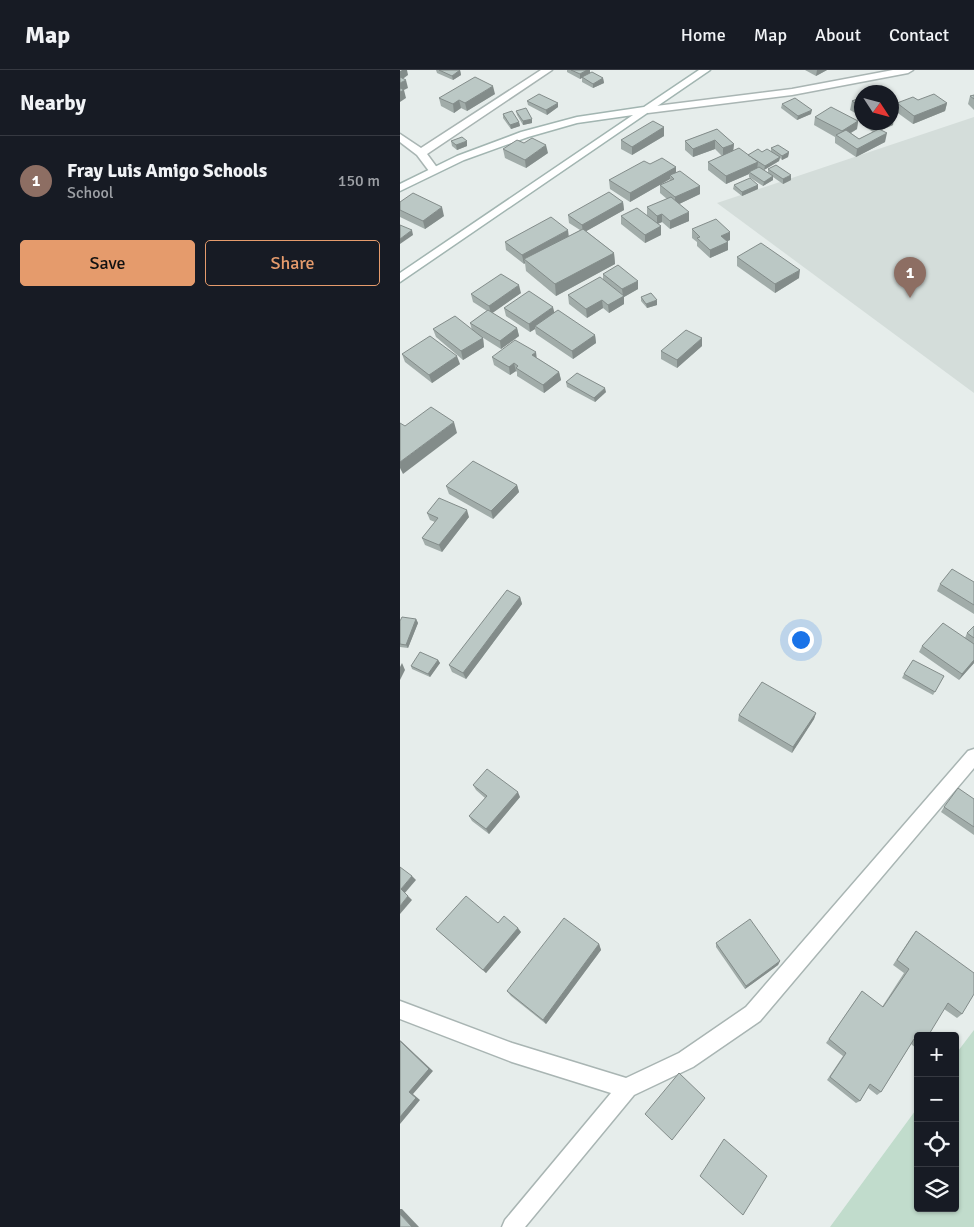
<!DOCTYPE html>
<meta charset="utf-8">
<style>
:root{--surface:#171b24;--page:#20242c;--text:#f1f3f6;--muted:#9ea1a6;--line:#363941;--accent:#e59b6c}
body{margin:0;font-family:Signika,sans-serif;background:var(--page);color:var(--text)}
.controls{position:absolute;right:15px;bottom:15px;display:grid;overflow:hidden;border-radius:5px;box-shadow:0 1px 4px #0004}
.controls button{width:45px;height:45px;display:grid;place-items:center;padding:0;border:0;border-bottom:1px solid var(--line);background:var(--surface);color:var(--text);font:25px sans-serif}
.compass{position:absolute;left:454px;top:15px;width:45px;height:45px;border-radius:50%;background:var(--surface);box-shadow:0 1px 4px #0004;rotate:126deg}
.you{position:absolute;left:400px;top:569px;width:18px;height:18px;margin:-12px;border:4px solid #fff;border-radius:50%;background:#1a73e8;box-shadow:0 0 0 8px #1a73e833}
.badge{display:grid;place-items:center;width:32px;height:32px;border-radius:50%;background:var(--accent);color:#fff;font-size:16px;font-weight:700}
.pin{position:absolute;translate:-50% -41px;filter:drop-shadow(0 1px 2px #0008)}
.pin::after{content:'';position:absolute;top:26px;width:18px;height:15px;background:inherit;clip-path:polygon(0 0,100% 0,50% 100%)}
.list{margin:0;padding:0;list-style:none}
h2{display:flex;justify-content:space-between;align-items:center;height:65px;margin:0;padding:0 20px;font-size:21px}
h2 small{font-size:16px;font-weight:400;color:var(--muted)}
.list li{display:grid;grid-template-columns:32px 1fr auto;gap:15px;align-items:center;box-sizing:border-box;height:90px;padding:0 20px;border-top:1px solid var(--line)}
.list b{display:block;font-size:19px;white-space:nowrap}
.list p{margin:0;font-size:16px;white-space:nowrap;color:var(--muted)}
.list em{font-size:16px;font-style:normal;color:var(--muted)}
.actions{display:flex;gap:10px;padding:15px 20px}
.actions a{flex:1;padding:11px 0;border:1px solid var(--accent);border-radius:5px;text-align:center;font-size:18px;color:var(--accent)}
.actions .main{background:var(--accent);color:#111}
.icon{flex:none;width:28px;height:28px;fill:none;stroke:currentColor;stroke-width:2;stroke-linecap:round;stroke-linejoin:round}
.map{position:relative;flex:none;width:574px;height:1157px;overflow:hidden}
header{display:flex;align-items:center;gap:30px;box-sizing:border-box;height:70px;padding:0 25px;background:var(--surface);border-bottom:1px solid var(--line)}
header strong{font-size:24px}
nav{display:flex;gap:28px;margin-inline-start:auto;font-size:18px}
main{display:flex}
aside{flex:1;background:var(--surface)}
.map>svg:first-child{display:block}
.built{fill:#d4ddda}
.green{fill:#c1dccc}
.lines{fill:none;stroke-linecap:round;stroke-linejoin:round}
.street-casing{stroke:#a9b5b3;stroke-width:3}
.secondary-casing{stroke:#a2b5b1;stroke-width:3}
.street{fill:#fff;fill-rule:evenodd}
.secondary{fill:#fff;fill-rule:evenodd}
.wall{fill:#a1aca9}
.shaded-wall{fill:#838c8a}
.building{fill:#bbc8c5;stroke:#838c8a}
</style>
<header>
<strong>Map</strong>
<nav><a>Home</a><a>Map</a><a>About</a><a>Contact</a></nav>
</header>
<main>
<aside>
<h2>Nearby<small></small></h2>
<ul class="list">
<li><span class="badge" style="background:#8d6e63">1</span><div><b>Fray Luis Amigo Schools</b><p>School</p></div><em>150 m</em></li>
</ul>
<div class="actions"><a class="main">Save</a><a>Share</a></div>
</aside>
<div class="map">
<svg width="574" height="1157" viewBox="0 0 574 1157">
<rect width="100%" height="100%" fill="#e6edeb"/>
<path class="built" d="M574,47V323L317,133Z"/>
<path class="green" d="M574,960V1157H430L518,1037V1138H555V985Z"/>
<g class="lines">
<defs>
<g id="street">
<path d="M141,0H152L27,84L38,99L37,101H29L17,85L0,72V64L21,78Z"/>
<path d="M493,0H513L508,3L392,25L248,43L243,40L248,37L392,19Z"/>
<path d="M574,679V698L360,951L293,997L234,1025L125,1157H102L105,1150L211,1023L112,992L0,949V931L112,973L226,1008L279,983L346,937L568,681Z"/>
</g>
<path id="secondary" d="M299,0H310L0,212V203L233,45L177,53L128,67L64,90L0,121V114L57,86L121,62L177,47L244,37Z"/>
</defs>
<use href="#street" class="street-casing"/>
<use href="#secondary" class="secondary-casing"/>
<use href="#street" class="street"/>
<use href="#secondary" class="secondary"/>
</g>
<g class="wall">
<path d="M36,0H60L61,5L53,10L37,3Z"/>
<path d="M167,0H190V3L203,8L204,13L193,18L182,12V8L180,9L167,2Z"/>
<path d="M405,0H427L416,6Z"/>
<path d="M95,24L67,41L61,38L54,43L41,36L39,28Z"/>
<path d="M574,25V40L568,34L570,26Z"/>
<path d="M462,27V47L450,40L452,31Z"/>
<path d="M518,30L547,33L545,41L513,54L495,41L497,33Z"/>
<path d="M127,31L158,37L147,45L128,35Z"/>
<path d="M382,34L411,44L397,50L381,38Z"/>
<path d="M116,41L132,53L123,55L117,45Z"/>
<path d="M103,44L119,52L120,56L111,59L103,48Z"/>
<path d="M494,46L493,55L481,60L485,72L456,87L435,73V67L414,55L415,47L458,51L457,59L451,63L459,69L473,62L465,57L466,52H492Z"/>
<path d="M264,57V66L232,85L221,79V70Z"/>
<path d="M317,59L334,74L333,81L348,85L362,82L371,81V78L389,82L388,87L382,90L380,88L379,91L364,100L368,103V99L391,105V110L383,114L373,107V110L363,116L349,107V104L326,114L308,100V92L322,86L315,79L293,87L285,80V71Z"/>
<path d="M51,71L67,76L57,80L52,76Z"/>
<path d="M103,79L148,83L126,98L105,88Z"/>
<path d="M250,94L276,97V102L300,116V124L279,134L289,151L270,159L262,152L258,154L261,156V165L245,173L221,154V146L247,145V137L267,129L260,123V115L270,110V109L230,132L210,119L209,110Z"/>
<path d="M334,115H358V119L342,126L333,119Z"/>
<path d="M0,132L44,146L25,159L0,147Z"/>
<path d="M223,132L224,140L186,161L214,183L215,194L156,226L126,201L125,193L124,194L106,180L105,172L169,166L180,160L169,153L168,145Z"/>
<path d="M292,159L330,170L327,171L328,180L310,188L297,176V172L292,168Z"/>
<path d="M337,187L399,208L375,223L337,196Z"/>
<path d="M203,204L238,211V219L224,227V234L209,243L203,238L187,248L169,234L168,225L203,210Z"/>
<path d="M121,223L92,243L117,258L119,266L101,279L77,264L83,268L84,277L63,290L36,267L33,259L72,260L70,253L87,241L73,232L71,224Z"/>
<path d="M241,227L257,235L247,238L241,231Z"/>
<path d="M104,238L154,243L195,265L196,273L173,289L136,264L135,259L130,262L106,246Z"/>
<path d="M302,276L277,298L261,289V281Z"/>
<path d="M2,284L60,294L32,313L5,292Z"/>
<path d="M92,287L137,288L159,302L161,310L144,323L117,306V302L116,301L110,305L94,295Z"/>
<path d="M166,312L206,322L195,332L167,317Z"/>
<path d="M117,415L119,422L93,449L49,424L46,416Z"/>
<path d="M27,443L69,447L42,482L25,475L22,468L35,452L30,450Z"/>
<path d="M574,512V544L537,521L540,514Z"/>
<path d="M120,527L122,534L66,609L52,602L49,595Z"/>
<path d="M16,549L18,553L8,578L0,577V551Z"/>
<path d="M574,556V593L559,610L519,582L522,576L565,568L567,563Z"/>
<path d="M38,590L40,593L30,607L12,599L11,596Z"/>
<path d="M504,604L544,606L533,625L502,608Z"/>
<path d="M416,643L414,649L392,683L338,651L339,645Z"/>
<path d="M73,715L120,727L89,764L72,751L69,746L85,728L76,720Z"/>
<path d="M574,729V765L541,742L544,737Z"/>
<path d="M98,853L121,862L86,903L36,859Z"/>
<path d="M516,861L562,944L557,948L544,939L518,966V978L517,979L511,974L481,1022L477,1025L468,1018L460,1031L456,1033L427,1010L443,986L426,973L462,921L482,937L504,903L493,895L512,866Z"/>
<path d="M316,873L380,891L378,895L345,919L316,877Z"/>
<path d="M199,874L201,880L146,954L111,926L107,921Z"/>
</g>
<g class="shaded-wall">
<path d="M2,0H7L8,5L0,11V1Z"/>
<path d="M60,0L61,5L53,10L52,6Z"/>
<path d="M187,0H190V3L180,9V4Z"/>
<path d="M417,0H427L416,6Z"/>
<path d="M203,8L204,13L193,18V14Z"/>
<path d="M6,10L8,18L4,20L6,28L0,32V13Z"/>
<path d="M93,16L95,24L67,41L65,33Z"/>
<path d="M59,30L61,38L54,43L53,34Z"/>
<path d="M158,33V37L147,45L146,40Z"/>
<path d="M547,33L545,41L513,54L514,46Z"/>
<path d="M412,40L411,44L397,50L398,46Z"/>
<path d="M494,46L493,55L475,63L476,55L481,52H492V48Z"/>
<path d="M132,49V53L123,55V51Z"/>
<path d="M458,51L457,59L442,68H441L442,61Z"/>
<path d="M119,52L120,56L111,59L110,55Z"/>
<path d="M264,57V66L232,85V77Z"/>
<path d="M487,63L485,72L456,87L457,79Z"/>
<path d="M315,70V79L293,87V79Z"/>
<path d="M67,71V76L57,80L56,75Z"/>
<path d="M334,74L333,82L323,86V78Z"/>
<path d="M146,75L148,83L126,98L125,90Z"/>
<path d="M389,82L388,87L382,90V86Z"/>
<path d="M380,87L379,91L364,100L365,96Z"/>
<path d="M358,92L357,100L349,102V104L326,114V106Z"/>
<path d="M276,97V105H270V109L230,132V123Z"/>
<path d="M391,105V110L383,114V109Z"/>
<path d="M373,106V110L363,116L364,112Z"/>
<path d="M358,115V119L342,126V122Z"/>
<path d="M300,116V124L275,136V127Z"/>
<path d="M223,132L224,140L183,163L182,155Z"/>
<path d="M42,137L44,146L25,159L23,151Z"/>
<path d="M289,142V151L270,159V151Z"/>
<path d="M262,144V152L257,154V146Z"/>
<path d="M261,156V165L245,173V165Z"/>
<path d="M12,160L13,165L0,174V169Z"/>
<path d="M168,160L169,168L124,189L125,193L124,194L122,185Z"/>
<path d="M330,162V170L321,174V166Z"/>
<path d="M328,172V180L310,188V180Z"/>
<path d="M214,183L215,194L156,226L155,214Z"/>
<path d="M400,200L399,208L375,223V214Z"/>
<path d="M238,211V219L224,227V234L209,243L208,235L223,226L222,219Z"/>
<path d="M119,215L121,223L91,244L89,236Z"/>
<path d="M202,230L203,238L187,248L186,239Z"/>
<path d="M257,230V235L247,238L246,234Z"/>
<path d="M153,237L155,245L135,256V259L130,262L129,254Z"/>
<path d="M117,258L119,266L101,279L100,271Z"/>
<path d="M195,265L196,273L173,289L172,281Z"/>
<path d="M83,268L84,277L63,290L61,281Z"/>
<path d="M302,268V276L277,298V290Z"/>
<path d="M136,282L137,290L132,285Z"/>
<path d="M57,286L60,294L32,313L29,305Z"/>
<path d="M114,293L116,301L110,305L109,297Z"/>
<path d="M159,302L161,310L144,323L143,315Z"/>
<path d="M205,318L206,322L195,332L194,328Z"/>
<path d="M54,352L57,363L3,404L0,398V392Z"/>
<path d="M117,415L119,422L93,449L91,441Z"/>
<path d="M67,440L69,447L42,482L39,475Z"/>
<path d="M120,527L122,534L66,609L63,603Z"/>
<path d="M16,549L18,553L8,578L6,575Z"/>
<path d="M38,590L40,593L30,607L28,604Z"/>
<path d="M574,590V593L559,610L562,604Z"/>
<path d="M2,593L5,600L0,610V597Z"/>
<path d="M416,643L414,649L392,683L393,677Z"/>
<path d="M118,722L120,727L89,764L86,759Z"/>
<path d="M12,806L16,810L4,824L1,819Z"/>
<path d="M8,826L12,830L0,844V836Z"/>
<path d="M118,858L121,862L86,903L83,900Z"/>
<path d="M199,874L201,880L146,954L143,950Z"/>
<path d="M380,891L378,895L345,919L346,916Z"/>
<path d="M0,970L33,1001L13,1024L20,1030L0,1054V1047L9,1022Z"/>
<path d="M0,1139H2L19,1157H12L0,1144Z"/>
</g>
<g class="building">
<path d="M39,0H60L52,6Z"/>
<path d="M171,0H187L180,4Z"/>
<path d="M192,2L203,8L193,14L182,7Z"/>
<path d="M0,7L6,10L0,13Z"/>
<path d="M75,7L93,16L65,33L59,30L53,34L39,28Z"/>
<path d="M0,18L4,20L0,22Z"/>
<path d="M139,24L158,33L146,40L127,31Z"/>
<path d="M534,24L547,33L514,46L497,33L513,27L518,30Z"/>
<path d="M574,25V29L570,26Z"/>
<path d="M462,27V38L452,31Z"/>
<path d="M395,28L412,40L398,46L382,34Z"/>
<path d="M431,37L458,51L442,61L415,47Z"/>
<path d="M126,38L132,49L123,51L116,41Z"/>
<path d="M112,41L119,52L110,55L103,44Z"/>
<path d="M253,51L264,57L232,77L221,70Z"/>
<path d="M473,52H481L476,55Z"/>
<path d="M317,59L334,74L323,78L315,70L293,79L285,71Z"/>
<path d="M479,59L487,63L457,79L436,65L446,60L459,69Z"/>
<path d="M62,67L67,71L56,75L51,71Z"/>
<path d="M132,68L146,75L125,90L103,79L117,70L124,73Z"/>
<path d="M378,75L389,82L382,86L371,78Z"/>
<path d="M339,78L358,92L326,106L308,92Z"/>
<path d="M358,79L362,82L367,79L380,87L365,96L348,85Z"/>
<path d="M262,88L276,97L230,123L209,110L244,91L250,94Z"/>
<path d="M376,95L391,105L383,109L368,99Z"/>
<path d="M359,97L373,106L364,112L349,102Z"/>
<path d="M280,101L300,116L275,127L260,115L274,109L270,105Z"/>
<path d="M350,108L358,115L342,122L334,115Z"/>
<path d="M209,122L223,132L182,155L168,145Z"/>
<path d="M13,123L42,137L23,151L0,140V132Z"/>
<path d="M271,127L289,142L270,151L262,144L257,146L247,137Z"/>
<path d="M237,138L261,156L245,165L221,146Z"/>
<path d="M151,147L168,160L122,185L105,172Z"/>
<path d="M316,149L330,162L321,166L328,172L310,180L297,168L300,167L292,159Z"/>
<path d="M0,155L12,160L0,169Z"/>
<path d="M183,159L214,183L155,214L124,189Z"/>
<path d="M361,173L400,200L375,214L337,187Z"/>
<path d="M218,195L238,211L222,219L203,204Z"/>
<path d="M101,204L119,215L89,236L71,224Z"/>
<path d="M200,207L224,226L208,235L202,230L186,239L168,225Z"/>
<path d="M129,221L153,237L129,254L104,238Z"/>
<path d="M251,223L257,230L246,234L241,227Z"/>
<path d="M88,240L117,258L100,271L70,253Z"/>
<path d="M158,240L195,265L172,281L135,256Z"/>
<path d="M55,246L83,268L61,281L33,259Z"/>
<path d="M286,260L302,268L277,290L261,281Z"/>
<path d="M30,266L57,286L29,305L2,284Z"/>
<path d="M115,270L136,282L132,285L159,302L143,315L116,298L118,296L114,293L109,297L92,287Z"/>
<path d="M177,303L205,318L194,328L166,312Z"/>
<path d="M31,337L54,352L0,392V353L5,356Z"/>
<path d="M73,391L117,415L91,441L46,416Z"/>
<path d="M39,428L67,440L39,475L22,468L38,448L27,443Z"/>
<path d="M552,499L574,512V535L540,514Z"/>
<path d="M107,520L120,527L63,603L49,595Z"/>
<path d="M2,547L16,549L6,575L0,574V551Z"/>
<path d="M543,553L574,574V590L562,604L522,576Z"/>
<path d="M574,556V568L567,563Z"/>
<path d="M20,582L38,590L28,604L11,596Z"/>
<path d="M513,590L544,606L535,622L504,604Z"/>
<path d="M362,612L416,643L393,677L339,645Z"/>
<path d="M87,699L118,722L86,759L69,746L87,726L73,715Z"/>
<path d="M558,718L574,729V757L544,737Z"/>
<path d="M0,797L12,806L1,819L8,826L0,836Z"/>
<path d="M66,826L98,853L104,846L118,858L83,900L36,859Z"/>
<path d="M164,848L199,874L143,950L107,921Z"/>
<path d="M350,849L380,891L346,916L316,873Z"/>
<path d="M516,861L574,903V924L562,944L548,933L528,966H518V972L514,969L481,1022L470,1014L460,1031L430,1007L446,983L429,969L462,921L483,937L509,899L497,890Z"/>
<path d="M0,971L29,999L9,1022L16,1028L0,1047Z"/>
<path d="M279,1003L305,1028L272,1070L245,1044Z"/>
<path d="M324,1069L367,1106L343,1145L300,1106Z"/>
<path d="M0,1144L12,1157H0Z"/>
</g>
</svg>
<div class="controls">
<button>+</button>
<button>−</button>
<button><svg class="icon" aria-label="locate" viewBox="0 0 24 24"><circle cx="12" cy="12" r="6"/><path d="M12 2v4M12 18v4M2 12h4M18 12h4"/></svg></button>
<button><svg class="icon" aria-label="layers" viewBox="0 0 24 24"><path d="M12 4l9 5-9 5-9-5zM3 14l9 5 9-5"/></svg></button>
</div>
<svg class="compass" viewBox="-18 -18 36 36"><path d="M0-13l5 13h-10z" fill="#e53935"/><path d="M0 13l5-13h-10z" fill="#9ea1a6"/></svg>
<div class="you"></div>
<div class="pin badge" style="left:510px;top:228px;background:#8d6e63">1</div>
</div>
</main>
